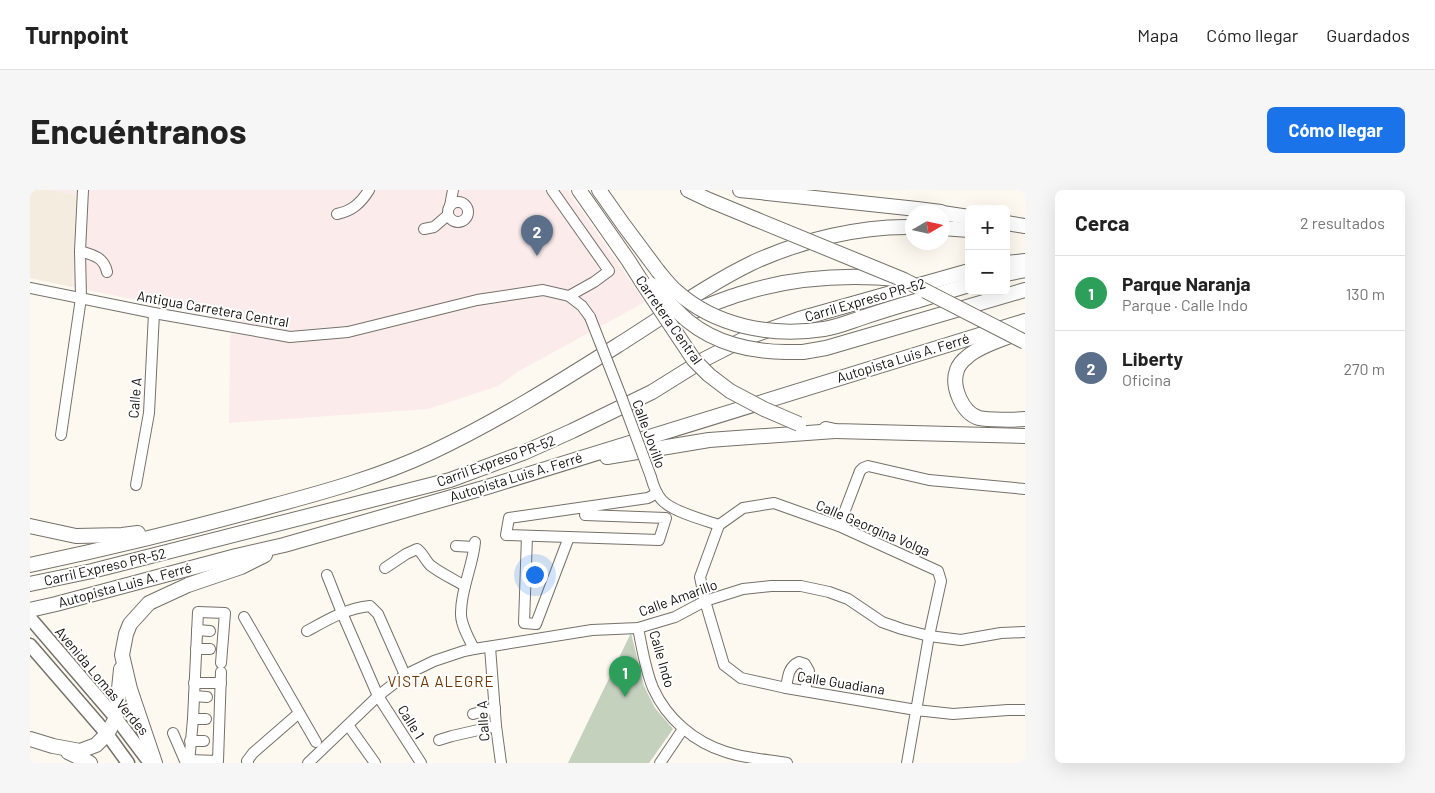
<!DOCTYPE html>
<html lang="es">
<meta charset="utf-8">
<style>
:root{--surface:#fff;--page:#f6f6f6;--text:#222;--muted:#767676;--line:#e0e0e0;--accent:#1a73e8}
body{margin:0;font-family:Barlow,sans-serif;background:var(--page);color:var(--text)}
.controls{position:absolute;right:15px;top:15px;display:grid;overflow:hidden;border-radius:8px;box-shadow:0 5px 20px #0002}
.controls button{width:45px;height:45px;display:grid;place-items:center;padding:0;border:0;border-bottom:1px solid var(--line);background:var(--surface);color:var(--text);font:25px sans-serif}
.compass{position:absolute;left:875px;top:15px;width:45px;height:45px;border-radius:50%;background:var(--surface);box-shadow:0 5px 20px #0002;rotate:81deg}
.you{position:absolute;left:504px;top:384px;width:18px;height:18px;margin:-12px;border:4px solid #fff;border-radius:50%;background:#1a73e8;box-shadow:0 0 0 8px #1a73e833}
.badge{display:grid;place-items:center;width:32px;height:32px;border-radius:50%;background:var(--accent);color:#fff;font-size:16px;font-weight:700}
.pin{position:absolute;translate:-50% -41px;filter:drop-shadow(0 1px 2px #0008)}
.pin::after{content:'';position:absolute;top:26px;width:18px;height:15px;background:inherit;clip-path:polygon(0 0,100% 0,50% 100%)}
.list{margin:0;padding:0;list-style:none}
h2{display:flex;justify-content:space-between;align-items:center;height:65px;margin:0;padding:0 20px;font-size:21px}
h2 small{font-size:16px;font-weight:400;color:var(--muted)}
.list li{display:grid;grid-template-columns:32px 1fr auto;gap:15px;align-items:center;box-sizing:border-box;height:75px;padding:0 20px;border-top:1px solid var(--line)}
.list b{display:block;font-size:19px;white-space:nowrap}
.list p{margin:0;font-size:16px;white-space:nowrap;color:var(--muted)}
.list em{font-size:16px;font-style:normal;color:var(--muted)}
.map{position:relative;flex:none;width:995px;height:573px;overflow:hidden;border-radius:8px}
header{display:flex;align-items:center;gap:30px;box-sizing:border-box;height:70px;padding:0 25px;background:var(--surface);border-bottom:1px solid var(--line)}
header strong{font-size:24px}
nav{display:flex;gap:28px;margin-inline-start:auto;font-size:18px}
.intro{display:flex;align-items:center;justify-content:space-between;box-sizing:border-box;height:120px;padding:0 30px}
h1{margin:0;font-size:35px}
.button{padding:12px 22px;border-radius:8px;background:var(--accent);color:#fff;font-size:18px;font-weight:700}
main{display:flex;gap:30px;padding:0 30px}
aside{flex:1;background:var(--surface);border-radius:8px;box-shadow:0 5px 20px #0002}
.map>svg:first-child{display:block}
.commercial{fill:#fbebeb}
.built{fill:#f4ecde}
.green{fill:#c4d1bd}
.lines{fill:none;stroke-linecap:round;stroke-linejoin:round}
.minor-casing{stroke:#757169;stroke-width:12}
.major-casing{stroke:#757169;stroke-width:15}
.highway-casing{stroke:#757169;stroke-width:16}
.minor{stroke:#fff;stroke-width:10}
.major{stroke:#fff;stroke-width:12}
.highway{stroke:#fff;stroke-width:14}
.minor-bridge-casing{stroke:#757169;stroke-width:12;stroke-linecap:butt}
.highway-bridge-casing{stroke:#757169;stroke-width:16;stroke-linecap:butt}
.minor-bridge{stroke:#fff;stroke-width:10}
.highway-bridge{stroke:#fff;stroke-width:14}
.labels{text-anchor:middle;stroke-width:4;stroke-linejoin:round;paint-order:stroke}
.street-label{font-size:14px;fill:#110f0d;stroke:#fff}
.neighbourhood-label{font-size:15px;letter-spacing:1px;fill:#6e3400;stroke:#fff}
</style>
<header>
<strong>Turnpoint</strong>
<nav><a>Mapa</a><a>Cómo llegar</a><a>Guardados</a></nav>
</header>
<div class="intro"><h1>Encuéntranos</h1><a class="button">Cómo llegar</a></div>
<main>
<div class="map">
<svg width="995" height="573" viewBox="0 0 995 573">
<rect width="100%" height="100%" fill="#fdf9f1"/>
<path class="commercial" d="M23,0H537L615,112L489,181L468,196L398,219L199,233L200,149L204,129L42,97L48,6Z"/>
<path class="built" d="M0,0H23L48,6L42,97L0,88Z"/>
<path class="green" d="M601,443L614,496L625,518L643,539L619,573H538Z"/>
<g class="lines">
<defs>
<g id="minor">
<path d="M522,0L579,81L564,92L539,106"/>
<circle cx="428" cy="22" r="10"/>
<path d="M420,16L423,0"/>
<path d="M307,24C322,21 331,13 339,0"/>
<path d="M394,39L404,37L418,25"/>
<path d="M50,61C63,65 74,67 77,82"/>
<path d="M0,98L124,123L260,147L318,142L447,110L513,100L539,106L552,116L560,127"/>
<path d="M31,245L51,108L50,61L53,0"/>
<path d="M621,287C623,294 625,302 631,309C640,321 674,330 689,335"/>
<path d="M106,295L119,223L124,123"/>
<path d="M555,325L636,328L629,350L476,345L479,328L618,308L627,303"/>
<path d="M809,336L830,281L833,278L838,276L899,290L995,299"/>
<path d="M497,346L494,433L506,434L539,347"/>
<path d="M426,356L444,357"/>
<path d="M355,378L376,364L387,359C393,363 395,370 400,375C410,383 423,389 435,396"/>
<path d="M297,385L312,423L348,506L391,573"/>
<path d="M214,427L286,552"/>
<path d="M608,438C612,457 615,479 623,498C637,529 664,552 696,562C713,568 739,570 757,573"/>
<path d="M167,440L180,441"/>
<path d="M277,441C297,430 317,418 340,416L348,424L375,485"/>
<path d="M460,457L466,536L471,573"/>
<path d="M166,459H180"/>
<path d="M444,459C439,448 430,434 431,422C431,398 443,376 445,352"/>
<path d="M164,493H191"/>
<path d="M756,498C758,487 758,477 769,472L775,474L779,481L775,500"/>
<path d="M164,506L177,507"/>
<path d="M443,524L465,518"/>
<path d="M163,529H176"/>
<path d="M318,535L345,573"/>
<path d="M143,543L156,573"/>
<path d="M409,550L422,546L466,536"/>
<path d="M160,551H174"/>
<path d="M159,570L188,571L191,482"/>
<path d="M159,573L163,529L168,422L195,423L191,473"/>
<path d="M218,573L217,571L223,563L269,523"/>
<path d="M278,573L348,506L375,485L404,471L434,461L444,459L562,440L608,438L645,427L675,411L713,399L741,396H771L799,402L818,409L852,432L872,439L899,446L931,450L971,443L995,442"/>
<path d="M630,573L653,539"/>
<path d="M877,573L899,446L911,391L908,381L809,336L744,313L713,318L689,335L670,387L675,411L694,475L711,488L756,498L886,520L923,524L978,520H995"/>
</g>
<g id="major">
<path d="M0,428L86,528L120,573"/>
<path d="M0,455L77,544L98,573"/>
</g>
<g id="highway">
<path d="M549,0L598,70L612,92"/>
<path d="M569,0L593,34L628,81"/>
<path d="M658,0L679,10L725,29"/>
<path d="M710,0L887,19L911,22"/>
<path d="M912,23L939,27"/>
<path d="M976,33L995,36"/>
<path d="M912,38L939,40"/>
<path d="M976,73L995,71"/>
<path d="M976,84L995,80"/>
<path d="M886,111L939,95"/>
<path d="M642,130C665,121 687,111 710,104C762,87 815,84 869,89"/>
<path d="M995,141C978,147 948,156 936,168C933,170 928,176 927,180C921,196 932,223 949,228C958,230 985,230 995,229"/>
<path d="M756,162H773L796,158L995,100"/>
<path d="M796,239L805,241L995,246"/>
<path d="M577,267L679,250L805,241"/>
<path d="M0,336L46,346L92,345L108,343"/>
<path d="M0,375C80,358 159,339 238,317C294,302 349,287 402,262C468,231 531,191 593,152C636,125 678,94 724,72C773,50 829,36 882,37"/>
<path d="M0,394L62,381L420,290L493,263L542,241L622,202L675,169L716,148L769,129L939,81"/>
<path d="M0,420L26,414L206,366L254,355L457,297L995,131"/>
<path d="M0,549L23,556L50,561L66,555L77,544L86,528L91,479"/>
<path d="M38,562L60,573"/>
<path d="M125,573L100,499L92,465L96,444L100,434L119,413L158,395L211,377L235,365"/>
</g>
</defs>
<use href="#minor" class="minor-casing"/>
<use href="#major" class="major-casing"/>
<use href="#highway" class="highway-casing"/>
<use href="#minor" class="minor"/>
<use href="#major" class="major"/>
<use href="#highway" class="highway"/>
<defs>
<path id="minor-bridge" d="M560,127L591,206L621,287"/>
<g id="highway-bridge">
<path d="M725,29L874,90L995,152"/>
<path d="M628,81C634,88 639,95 646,101C686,137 742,147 794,139C807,137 819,132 831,128C849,122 868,116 886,111"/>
<path d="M612,92L664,170L679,185L700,201L734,219L769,234"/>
<path d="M622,95C634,107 645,120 658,131C685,153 721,162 756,162"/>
</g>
</defs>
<use href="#minor-bridge" class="minor-bridge-casing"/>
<use href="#highway-bridge" class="highway-bridge-casing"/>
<use href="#minor-bridge" class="minor-bridge"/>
<use href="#highway-bridge" class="highway-bridge"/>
</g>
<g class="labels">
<g class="street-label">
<text transform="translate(835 110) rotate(-16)" y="5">Carril Expreso PR-52</text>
<text transform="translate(183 119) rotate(10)" y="5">Antigua Carretera Central</text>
<text transform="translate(639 130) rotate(55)" y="5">Carretera Central</text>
<text transform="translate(873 168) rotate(-17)" y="5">Autopista Luis A. Ferré</text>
<text transform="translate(105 208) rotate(-85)" y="5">Calle A</text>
<text transform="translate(619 244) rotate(70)" y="5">Calle Jovillo</text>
<text transform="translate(466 271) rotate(-20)" y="5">Carril Expreso PR-52</text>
<text transform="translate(486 287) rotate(-17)" y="5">Autopista Luis A. Ferré</text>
<text transform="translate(843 338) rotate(23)" y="5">Calle Georgina Volga</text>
<text transform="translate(75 377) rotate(-13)" y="5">Carril Expreso PR-52</text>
<text transform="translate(95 395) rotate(-15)" y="5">Autopista Luis A. Ferré</text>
<text transform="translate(648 408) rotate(-20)" y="5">Calle Amarillo</text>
<text transform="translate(632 469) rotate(74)" y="5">Calle Indo</text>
<text transform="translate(72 491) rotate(50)" y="5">Avenida Lomas Verdes</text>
<text transform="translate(811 493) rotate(9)" y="5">Calle Guadiana</text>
<text transform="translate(453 531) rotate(-94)" y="5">Calle A</text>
<text transform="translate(381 532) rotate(58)" y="5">Calle 1</text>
</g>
<g class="neighbourhood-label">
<text x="411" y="497">VISTA ALEGRE</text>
</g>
</g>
</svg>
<div class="controls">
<button>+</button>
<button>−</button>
</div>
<svg class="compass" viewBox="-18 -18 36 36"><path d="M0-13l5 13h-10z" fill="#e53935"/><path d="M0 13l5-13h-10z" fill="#767676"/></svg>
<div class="you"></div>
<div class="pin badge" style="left:595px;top:507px;background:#2e9e5b">1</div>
<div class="pin badge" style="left:507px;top:66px;background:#5c6f8a">2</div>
</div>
<aside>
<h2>Cerca<small>2 resultados</small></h2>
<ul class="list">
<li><span class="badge" style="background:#2e9e5b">1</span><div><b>Parque Naranja</b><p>Parque · Calle Indo</p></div><em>130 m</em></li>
<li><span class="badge" style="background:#5c6f8a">2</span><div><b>Liberty</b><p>Oficina</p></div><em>270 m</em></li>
</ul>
</aside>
</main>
